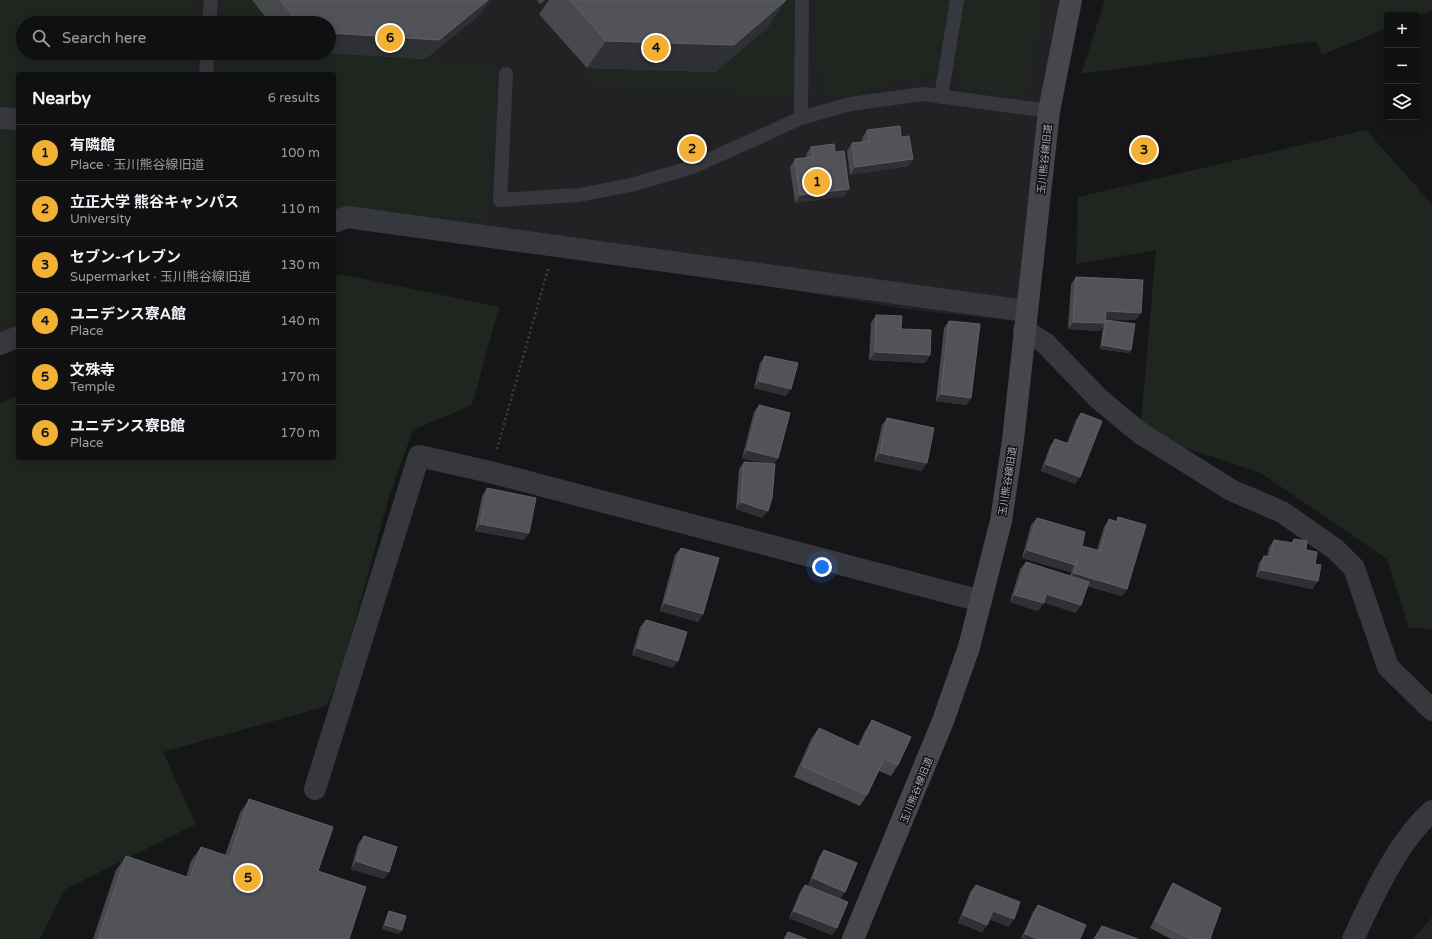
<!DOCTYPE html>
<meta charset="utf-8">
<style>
:root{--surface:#101012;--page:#19191b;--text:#f1f3f6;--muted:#9c9d9f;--line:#303032;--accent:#f2b134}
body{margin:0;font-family:"Varela Round","Noto Sans JP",sans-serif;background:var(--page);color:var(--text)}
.controls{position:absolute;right:12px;top:12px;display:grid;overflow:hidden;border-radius:4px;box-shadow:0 2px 10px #0003}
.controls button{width:36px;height:36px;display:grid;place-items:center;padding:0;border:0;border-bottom:1px solid var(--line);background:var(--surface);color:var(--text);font:20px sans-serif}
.you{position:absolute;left:822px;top:567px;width:14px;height:14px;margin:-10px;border:3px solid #fff;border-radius:50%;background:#1a73e8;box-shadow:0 0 0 6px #1a73e833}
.badge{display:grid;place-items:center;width:26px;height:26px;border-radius:50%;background:var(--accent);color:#111;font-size:13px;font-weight:700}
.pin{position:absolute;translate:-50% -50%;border:2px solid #fff;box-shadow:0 1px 4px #0006}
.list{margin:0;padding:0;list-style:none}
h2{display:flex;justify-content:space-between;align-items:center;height:52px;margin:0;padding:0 16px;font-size:17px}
h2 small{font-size:13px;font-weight:400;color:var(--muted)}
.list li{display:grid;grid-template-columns:26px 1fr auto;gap:12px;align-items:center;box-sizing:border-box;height:56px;padding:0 16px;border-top:1px solid var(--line)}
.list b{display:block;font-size:15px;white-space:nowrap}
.list p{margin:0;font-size:13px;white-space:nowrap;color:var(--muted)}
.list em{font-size:13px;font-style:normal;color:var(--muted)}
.icon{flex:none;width:22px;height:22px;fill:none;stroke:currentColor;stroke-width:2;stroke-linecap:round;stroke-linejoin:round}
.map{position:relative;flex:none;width:1432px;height:939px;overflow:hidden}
.search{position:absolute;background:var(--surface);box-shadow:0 2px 10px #0003;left:16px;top:16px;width:320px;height:44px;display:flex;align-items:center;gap:10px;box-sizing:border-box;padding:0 14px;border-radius:22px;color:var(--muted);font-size:15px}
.panel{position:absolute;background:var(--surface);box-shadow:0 2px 10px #0003;left:16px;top:72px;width:320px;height:388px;border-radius:4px}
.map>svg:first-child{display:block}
.built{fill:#222225;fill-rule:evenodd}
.green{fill:#1e261f}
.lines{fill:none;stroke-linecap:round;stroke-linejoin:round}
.path{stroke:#3d3f44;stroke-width:2.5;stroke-dasharray:2 3;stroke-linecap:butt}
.lane{stroke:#37383d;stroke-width:14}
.street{stroke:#37383d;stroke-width:22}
.secondary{stroke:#45474d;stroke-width:22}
.wall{fill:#47494d}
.shaded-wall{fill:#2f3033}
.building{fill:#525359;stroke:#5f6168}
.labels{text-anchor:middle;stroke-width:3;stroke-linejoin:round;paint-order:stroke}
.street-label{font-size:10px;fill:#a8adb8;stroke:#111113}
</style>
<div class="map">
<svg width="1432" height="939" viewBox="0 0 1432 939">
<rect width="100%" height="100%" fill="#161618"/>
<path class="built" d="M0,0H1069L1032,323L905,309L695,274L342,223L334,74H18V333L0,340ZM23,23H329V53H23Z"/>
<g class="green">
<path d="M0,0H194L192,23H23V53H191L190,74H18V111L0,109Z"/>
<path d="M223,0H252L270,23H221Z"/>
<path d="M743,0H798V95L585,84L587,68L715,72Z"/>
<path d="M816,0H1043L1026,93L966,91L957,71L940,43L937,72L841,96L822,93L816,31Z"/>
<path d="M1105,0H1432V10L1417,16L1387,15V28L1322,55L1316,41L1081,74Z"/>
<path d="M220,53H329L425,59L494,67L488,220L357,209L334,218V74H218Z"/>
<path d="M0,129L18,131V319L0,325Z"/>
<path d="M1366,130L1432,204V629L1409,628L1387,559L1261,473L1140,433L1156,250L1076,264L1078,197Z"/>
<path d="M341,274L499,307L472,405L413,430L389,497L343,666L327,706L163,752L196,824L64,890L40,939H0V403L18,396V458H334V277Z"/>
<path d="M1432,917V939H1413Z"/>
</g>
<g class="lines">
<path class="path" d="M497,449L548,269"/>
<g class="lane">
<path d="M209,23L211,0"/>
<path d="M206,74L208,53"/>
<path d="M506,74L500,200L579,195L631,185L693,167L801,118L850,104L923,94L1049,111"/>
<path d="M941,97L957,0"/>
<path d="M801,118L802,0"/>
</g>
<g class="street">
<path d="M0,118L18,119"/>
<path d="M334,222L347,217L1026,311"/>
<path d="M1024,330L1045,343L1099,399L1140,433L1231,490L1282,512L1335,549L1354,568L1388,667L1432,710"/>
<path d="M0,344L18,337"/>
<path d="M315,789L419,456L490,472L981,601"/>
<path d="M1353,939C1373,897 1397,842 1432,811"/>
</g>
<path class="secondary" d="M853,939L943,721L969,647L1001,521L1013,440L1049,111L1071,0"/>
</g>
<g class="wall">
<path d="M252,0H490L478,16L425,59L329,53V23H270Z"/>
<path d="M537,0H545L540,4Z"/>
<path d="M549,0H785V1L767,28L715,72L587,68L539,14Z"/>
<path d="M867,130L901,137L913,159L908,166L850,175L847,151L852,143L863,142L862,138Z"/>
<path d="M811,147L835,152L849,189L844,196L795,203L790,167L795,159L807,158L806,154Z"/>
<path d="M1076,277L1136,320L1105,319V321L1106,320L1131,350L1129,353L1100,349L1103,326L1100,331L1068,329L1071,284Z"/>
<path d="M876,315L901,329L930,355L925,363L869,360L871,323Z"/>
<path d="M949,321L971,398L966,405L936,401L944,328Z"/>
<path d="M765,356L786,396L754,388L760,363Z"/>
<path d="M759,405L774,464L762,518L736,509L739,469L744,462L765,464L742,458L754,412Z"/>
<path d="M1081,413L1075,484L1041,471L1050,446L1055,439L1067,443L1076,420Z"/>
<path d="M887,418L922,471L874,461L882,425Z"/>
<path d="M487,488L524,540L475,531L482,496Z"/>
<path d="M1118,517L1127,589L1122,596L1087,586L1076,613L1044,602L1038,611L1010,602L1020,569L1026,562L1070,576L1072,570L1070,572L1022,558L1031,525L1037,518L1082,546L1097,550L1104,527L1109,519L1116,521Z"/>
<path d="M1294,539L1306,550L1315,564L1318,581L1312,589L1256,577L1259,563L1264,556L1267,557L1269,547L1274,540L1291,543Z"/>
<path d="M681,548L703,614L698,622L660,611L675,555Z"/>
<path d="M646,620L673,668L632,655L640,627Z"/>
<path d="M872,720L898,765L891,776L879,771L867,795L860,806L794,777L811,739L819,728L858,746L865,731Z"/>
<path d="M249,799L318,871L349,939H93L116,870L126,856L186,877L191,861L201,847L225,855L240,813Z"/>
<path d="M364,836L384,879L351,869L358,844Z"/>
<path d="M824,850L840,898L837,928L832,935L789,918L800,892L805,885L808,886L819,857Z"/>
<path d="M1173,883L1210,939H1171L1150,928L1168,891Z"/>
<path d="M976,885L1009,927L989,919L987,925L982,932L958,923L970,892Z"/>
<path d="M1038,905L1080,939H1021L1033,912Z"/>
<path d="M389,911L399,934L382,929L387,915Z"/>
<path d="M788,932L807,939H783Z"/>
</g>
<g class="shaded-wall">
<path d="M488,0H490L478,16L425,59L329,53V33Z"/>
<path d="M785,1L767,28L715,72L587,68L606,41Z"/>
<path d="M913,159L908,166L850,175L855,167Z"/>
<path d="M849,189L844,196L795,203L800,195Z"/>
<path d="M1106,311L1141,313L1136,320L1100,319Z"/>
<path d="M1073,322L1105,323L1100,331L1068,329Z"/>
<path d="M1102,345L1131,350L1129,353L1100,349Z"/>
<path d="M875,352L930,355L925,363L869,360Z"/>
<path d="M759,381L791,389L786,396L754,388Z"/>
<path d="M941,394L971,398L966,405L936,401Z"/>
<path d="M747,450L778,458L773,466L742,458Z"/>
<path d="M880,453L927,463L922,471L874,461Z"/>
<path d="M1046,464L1080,477L1075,484L1041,471Z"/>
<path d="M741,502L768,511L762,518L736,509Z"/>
<path d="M480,524L529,533L524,540L475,531Z"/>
<path d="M1027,550L1075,565L1070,572L1022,558Z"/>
<path d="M1261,570L1318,581L1312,589L1256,577Z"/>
<path d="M1074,573L1127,589L1122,596L1069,580Z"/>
<path d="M1046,594L1081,605L1076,613L1041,602Z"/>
<path d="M1015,595L1044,603L1038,611L1010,602Z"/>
<path d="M665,603L703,614L698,622L660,611Z"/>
<path d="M637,648L678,661L673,668L632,655Z"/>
<path d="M356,861L389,872L384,879L351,869Z"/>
<path d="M813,878L845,892L840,899L808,886Z"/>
<path d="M794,911L837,928L832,935L789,918Z"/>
<path d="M993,911L1014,919L1009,927L987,918Z"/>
<path d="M963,915L987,925L982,932L958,923Z"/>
<path d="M385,925L402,930L399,934L382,929Z"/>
<path d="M1025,934L1038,939H1022Z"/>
</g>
<g class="building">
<path d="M280,0H488L439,40L329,33V23H299Z"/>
<path d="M570,0H785V1L734,45L606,41Z"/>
<path d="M900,126L901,137L909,136L913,159L855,167L852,143L869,141L867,130Z"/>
<path d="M834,144L835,152L844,151L849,189L800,195L795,159L813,157L811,147Z"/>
<path d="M1076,277L1143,280L1141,313L1106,311L1105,323L1073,322Z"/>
<path d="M876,315L902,316L901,329L931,330L930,355L875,352Z"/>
<path d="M1106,320L1135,324L1131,350L1102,345Z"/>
<path d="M949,321L980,324L971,398L941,394Z"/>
<path d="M765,356L798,363L791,389L759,381Z"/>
<path d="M759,405L790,413L778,458L747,450Z"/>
<path d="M1081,413L1102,421L1080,477L1046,464L1055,439L1069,444Z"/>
<path d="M887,418L934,428L927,463L880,453Z"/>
<path d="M744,462L775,464L772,498L768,511L741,502Z"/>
<path d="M487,488L536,498L529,533L480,524Z"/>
<path d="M1118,517L1146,525L1127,589L1074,573L1078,559L1075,565L1027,550L1037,518L1085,532L1082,546L1100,551L1109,519L1117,522Z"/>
<path d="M1294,539L1307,541L1306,550L1317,552L1315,564L1321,565L1318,581L1261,570L1264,556L1270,557L1274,540L1293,543Z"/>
<path d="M681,548L719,558L703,614L665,603Z"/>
<path d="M1026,562L1089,582L1081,605L1046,594L1044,603L1015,595Z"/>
<path d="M646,620L687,632L678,661L637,648Z"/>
<path d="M872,720L911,737L898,765L884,759L867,795L802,766L819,728L860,747Z"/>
<path d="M249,799L333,827L318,871L366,887L349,939H98L126,856L190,878L201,847L230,857Z"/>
<path d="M364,836L397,847L389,872L356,861Z"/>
<path d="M824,850L857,863L845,892L813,878Z"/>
<path d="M1173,883L1221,908L1210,939H1191L1155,921Z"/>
<path d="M805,885L848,902L837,928L794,911Z"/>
<path d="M976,885L1020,902L1014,919L993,911L987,925L963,915Z"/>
<path d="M1038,905L1086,925L1080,939H1038L1025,934Z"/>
<path d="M389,911L406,916L402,930L385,925Z"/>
<path d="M1102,926L1138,939H1094Z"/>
<path d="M788,932L807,939H785Z"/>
</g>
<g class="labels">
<g class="street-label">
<text transform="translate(1044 159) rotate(-84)" y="4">玉川熊谷線旧道</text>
<text transform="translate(1007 481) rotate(-81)" y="4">玉川熊谷線旧道</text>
<text transform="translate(916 790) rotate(-68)" y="4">玉川熊谷線旧道</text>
</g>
</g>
</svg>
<div class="controls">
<button>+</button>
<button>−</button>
<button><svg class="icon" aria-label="layers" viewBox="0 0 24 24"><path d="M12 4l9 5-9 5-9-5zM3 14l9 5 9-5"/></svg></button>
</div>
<div class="you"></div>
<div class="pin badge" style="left:817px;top:182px">1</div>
<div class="pin badge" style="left:692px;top:149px">2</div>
<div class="pin badge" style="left:1144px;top:150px">3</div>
<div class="pin badge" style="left:656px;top:48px">4</div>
<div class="pin badge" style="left:248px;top:878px">5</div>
<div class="pin badge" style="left:390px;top:38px">6</div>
<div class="search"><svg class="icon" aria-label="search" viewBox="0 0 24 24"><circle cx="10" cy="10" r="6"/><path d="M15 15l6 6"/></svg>Search here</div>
<section class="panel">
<h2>Nearby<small>6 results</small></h2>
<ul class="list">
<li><span class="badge">1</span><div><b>有隣館</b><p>Place · 玉川熊谷線旧道</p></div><em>100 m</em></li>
<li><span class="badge">2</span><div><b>立正大学 熊谷キャンパス</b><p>University</p></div><em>110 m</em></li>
<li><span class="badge">3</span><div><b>セブン-イレブン</b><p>Supermarket · 玉川熊谷線旧道</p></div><em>130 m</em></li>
<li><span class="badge">4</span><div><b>ユニデンス寮A館</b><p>Place</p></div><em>140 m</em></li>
<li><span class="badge">5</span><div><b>文殊寺</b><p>Temple</p></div><em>170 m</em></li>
<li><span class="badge">6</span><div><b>ユニデンス寮B館</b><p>Place</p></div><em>170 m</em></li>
</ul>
</section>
</div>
